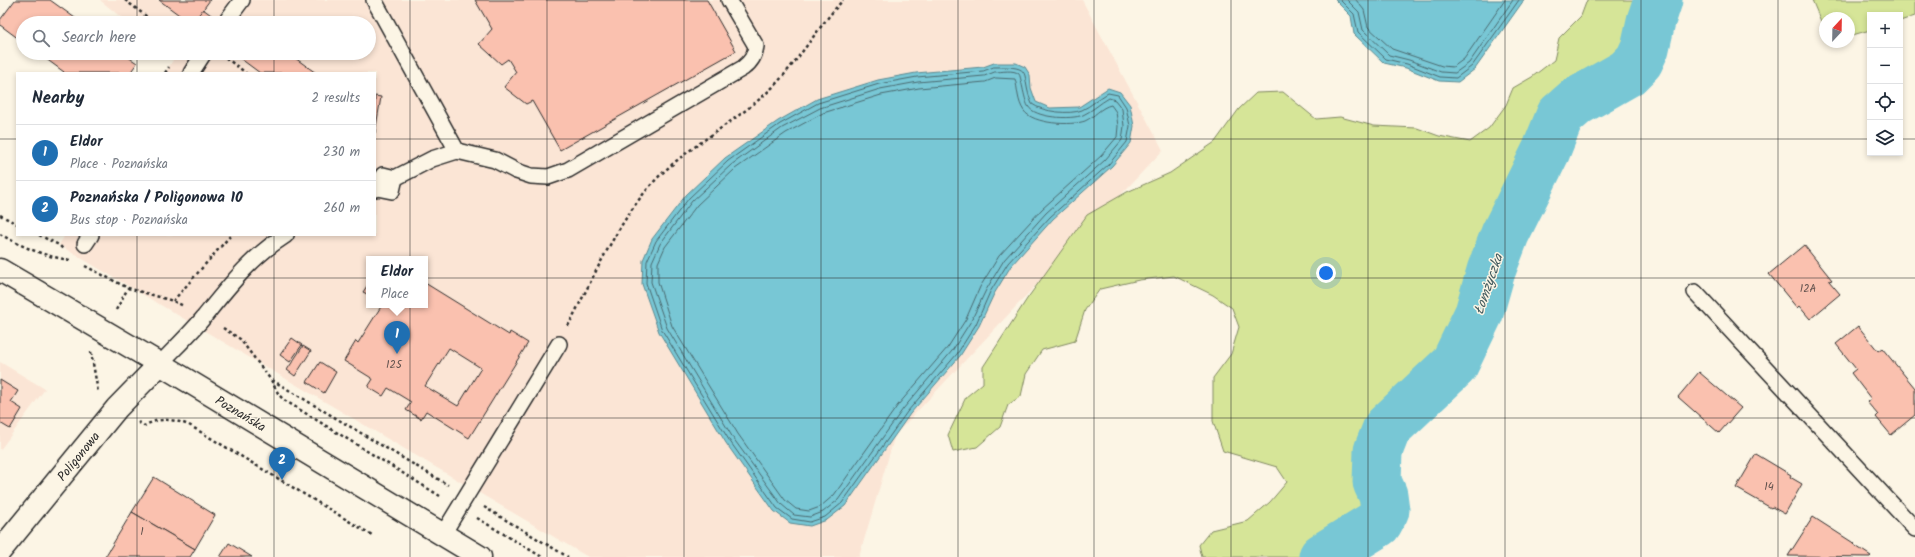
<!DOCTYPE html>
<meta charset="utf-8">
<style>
:root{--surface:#fff;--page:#f2f2f3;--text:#1f2937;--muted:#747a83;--line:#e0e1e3;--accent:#1f6fb2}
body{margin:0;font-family:Kalam,sans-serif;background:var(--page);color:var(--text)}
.controls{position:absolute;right:12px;top:12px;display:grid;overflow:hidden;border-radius:0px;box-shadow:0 2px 6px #0003}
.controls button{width:36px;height:36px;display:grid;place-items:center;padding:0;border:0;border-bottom:1px solid var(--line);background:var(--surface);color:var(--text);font:20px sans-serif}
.compass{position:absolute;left:1819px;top:12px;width:36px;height:36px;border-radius:50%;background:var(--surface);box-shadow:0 2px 6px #0003;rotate:22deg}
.you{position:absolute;left:1326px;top:273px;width:14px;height:14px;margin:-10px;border:3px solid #fff;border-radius:50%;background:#1a73e8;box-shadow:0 0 0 6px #1a73e833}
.badge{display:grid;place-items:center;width:26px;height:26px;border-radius:50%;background:var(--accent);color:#fff;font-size:13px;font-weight:700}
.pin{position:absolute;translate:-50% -33px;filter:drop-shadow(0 1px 2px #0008)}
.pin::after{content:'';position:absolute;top:21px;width:14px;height:12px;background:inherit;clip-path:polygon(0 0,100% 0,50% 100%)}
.popup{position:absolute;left:366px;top:256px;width:62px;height:52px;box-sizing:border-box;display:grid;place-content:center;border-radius:0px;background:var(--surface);filter:drop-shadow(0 1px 3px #0005);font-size:13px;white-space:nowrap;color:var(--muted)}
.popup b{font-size:15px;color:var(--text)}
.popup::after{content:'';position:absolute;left:50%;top:100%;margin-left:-8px;border:8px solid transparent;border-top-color:var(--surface)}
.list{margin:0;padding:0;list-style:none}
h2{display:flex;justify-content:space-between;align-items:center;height:52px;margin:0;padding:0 16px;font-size:17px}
h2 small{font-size:13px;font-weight:400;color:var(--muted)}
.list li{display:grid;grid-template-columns:26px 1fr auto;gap:12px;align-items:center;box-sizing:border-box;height:56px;padding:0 16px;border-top:1px solid var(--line)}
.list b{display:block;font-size:15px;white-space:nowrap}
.list p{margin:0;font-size:13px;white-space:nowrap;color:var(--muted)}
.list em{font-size:13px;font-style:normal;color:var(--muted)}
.icon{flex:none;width:22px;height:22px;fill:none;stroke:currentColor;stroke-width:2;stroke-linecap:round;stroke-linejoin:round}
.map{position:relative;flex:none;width:1915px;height:557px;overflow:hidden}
.search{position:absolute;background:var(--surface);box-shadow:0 2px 6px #0003;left:16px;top:16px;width:360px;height:44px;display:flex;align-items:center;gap:10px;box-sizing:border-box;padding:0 14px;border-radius:22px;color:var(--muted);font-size:15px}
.panel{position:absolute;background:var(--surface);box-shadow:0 2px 6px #0003;left:16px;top:72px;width:360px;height:164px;border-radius:0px}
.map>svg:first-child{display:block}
.built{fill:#fbe5d5;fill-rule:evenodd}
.green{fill:#d6e598;stroke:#808862}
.water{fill:#78c7d5;stroke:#598991}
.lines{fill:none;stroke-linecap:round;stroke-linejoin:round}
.shore{stroke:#4a696f;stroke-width:1}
.river{stroke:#78c7d5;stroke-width:49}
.building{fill:#fac1af;stroke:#2b2b2b;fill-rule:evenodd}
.lane-casing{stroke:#2b2b2b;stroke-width:18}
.street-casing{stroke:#2b2b2b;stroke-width:25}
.secondary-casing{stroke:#2b2b2b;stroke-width:25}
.path{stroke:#2b2b2b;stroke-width:2.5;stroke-dasharray:3 3;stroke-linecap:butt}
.lane{stroke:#fcf5e5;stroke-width:15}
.street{stroke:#fcf5e5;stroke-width:22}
.secondary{stroke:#fcf5e5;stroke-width:22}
.grid{fill:none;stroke:#2b2b2b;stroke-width:1;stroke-opacity:0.55}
.labels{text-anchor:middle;stroke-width:3;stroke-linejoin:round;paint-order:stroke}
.number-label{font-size:11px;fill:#5f504c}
.street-label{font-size:13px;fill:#2b2b2b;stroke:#fcf5e5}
.water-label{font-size:14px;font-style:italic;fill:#425a5e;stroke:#fcf5e5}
</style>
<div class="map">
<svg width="1915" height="557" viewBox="0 0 1915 557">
<rect width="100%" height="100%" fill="#fcf5e5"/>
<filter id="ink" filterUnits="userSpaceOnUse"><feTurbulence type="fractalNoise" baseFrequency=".025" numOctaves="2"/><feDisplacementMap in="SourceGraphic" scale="8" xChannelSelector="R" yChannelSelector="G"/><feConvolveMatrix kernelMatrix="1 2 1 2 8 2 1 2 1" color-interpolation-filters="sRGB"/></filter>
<g filter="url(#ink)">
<g class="built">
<path d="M100,0H1082L1163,150L895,435L859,557H588L59,245L65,235H375V73H165L173,60L165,53H369V23H128ZM369,259H425V305H369Z"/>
<path d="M0,362L45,389L0,450Z"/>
</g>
<g class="green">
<path d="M1587,0H1648L1627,56L1592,84L1556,107L1524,162L1495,234L1472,309L1447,358L1399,403L1373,432L1369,458L1374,507L1371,517L1359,528L1309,557H1202L1199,545L1211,530L1248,521L1270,502L1287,482L1277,467L1223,451L1213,421V378L1231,354L1239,327L1232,308L1213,295L1174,276L1139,280L1100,289L1085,310L1075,341L1042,350L1026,374L1021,396L1008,405L1000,427L977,447L953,452L948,435L966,397L983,383V367L1027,299L1087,215L1127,192L1170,173L1215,142L1239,109L1256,93L1283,92L1316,119L1340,117L1374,126L1417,128L1439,136L1470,142L1489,128L1506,105L1513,88L1532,77L1554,60L1559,38L1581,16Z"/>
<path d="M1812,0H1915V16L1900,21V15H1870V30L1849,36V18H1825V28L1823,26Z"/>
</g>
<g class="water">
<path d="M1335,0H1524L1475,69L1458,82L1439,81L1406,68L1384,63L1354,34L1351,16Z"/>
<path d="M994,63H1016L1025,67L1030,75L1031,88L1036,102L1050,108L1079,107L1108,88L1120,92L1130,105L1134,126L1131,143L1112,166L1053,219L1011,266L994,294L979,326L960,356L910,414L845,506L827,520L810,526L790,523L774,511L726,443L659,332L642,284L643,260L652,239L686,195L725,158L778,121L817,99L878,80L916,73L983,67Z"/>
</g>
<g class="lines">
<g class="shore">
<path d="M1340,0L1354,14L1358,32L1386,59L1407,64L1440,77L1456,78L1472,66L1519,0"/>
<path d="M1347,0L1359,12L1363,30L1389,55L1409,60L1441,72L1455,73L1469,63L1513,0"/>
<path d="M1356,0L1364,10L1368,27L1392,49L1442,66L1453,67L1464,59L1505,0"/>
<path d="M994,67C1037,66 1019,73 1032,104C1043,112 1070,115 1082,110C1091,106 1099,98 1108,93L1118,95L1126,107L1130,126L1127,142L1109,164L1050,217L1008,263L990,292L976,324L957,354L907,412L842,503L825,517L810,522L792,519L777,508L729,440L662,330L646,283L647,261L656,241L689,198L728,161L780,124L818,103L879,84L917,77L983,71Z"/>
<path d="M995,72C1001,72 1014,69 1019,74C1021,76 1024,99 1028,106C1034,118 1071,120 1083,115C1092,111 1100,103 1109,98L1115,100L1122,109L1124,126L1122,140L1105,160L1046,213L1004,260L986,290L971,321L952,351L903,409L838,500L823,512L810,517L794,515L781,504L733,438L667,328L651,282L652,262L660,244L692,201L731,165L782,128L820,108L880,89L918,82L984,76Z"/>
<path d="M996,78L1015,79C1018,89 1017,101 1024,111C1033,124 1071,126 1085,121C1094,117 1101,107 1111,105L1116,112L1118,126L1117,137L1101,156L1042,209L999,256L980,287L966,319L948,347L898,405L834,495L820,507L809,511L796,509L785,500L738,434L672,326L658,282V263L665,247L697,205L735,169L786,133L823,113L881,95L919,88L985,82Z"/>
</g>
<path class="river" d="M1323,557L1378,523L1385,510L1383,495L1377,482L1378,451L1387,428L1454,365L1479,313L1491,271L1505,234L1546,151L1560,116L1576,102L1627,73L1639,61L1645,48L1651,21L1658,0"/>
</g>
<g class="building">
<path d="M15,0H50L82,23H23V42L0,25V20Z"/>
<path d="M159,0H210L193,23H190Z"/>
<path d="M475,0H707L736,51L560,150L532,101L526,104L504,87L516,72L508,59L501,64L479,44L492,29Z"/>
<path d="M203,9L222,23H193Z"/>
<path d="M38,53H122L137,63L130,73H63L64,72Z"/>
<path d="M233,53H288L316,73H260Z"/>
<path d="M375,96L381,97L375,133Z"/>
<path d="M1804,245L1832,280L1829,281L1840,294L1810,319L1799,306L1797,308L1769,274Z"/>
<path d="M369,283V295L363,292Z"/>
<path d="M425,283L509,335L510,332L528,343L469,438L426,411L421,419L406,410L411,402L388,388L383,396L368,387L373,379L344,361L356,341L358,343L382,305H425ZM449,348L481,368L458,406L425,386Z"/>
<path d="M1858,326L1878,351L1882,348L1915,388V415L1891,435L1876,417L1878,415L1867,402L1871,399L1851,373L1856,369L1836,344Z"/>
<path d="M292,338L302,345L290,362L280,355Z"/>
<path d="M303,346L311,351L295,376L287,370Z"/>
<path d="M320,362L336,372L324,393L307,382Z"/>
<path d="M1699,372L1741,408L1719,433L1678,397Z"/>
<path d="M0,380L18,391L11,402L22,409L10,429L0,423Z"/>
<path d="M1756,454L1791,475L1790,477L1802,484L1785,514L1772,507L1771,508L1736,488Z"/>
<path d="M154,477L215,515L195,549L132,512Z"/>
<path d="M132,512L195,549L190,557H105Z"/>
<path d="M1813,517L1855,544L1854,545L1871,556L1870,557L1788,556Z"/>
<path d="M229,543L252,557H220Z"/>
</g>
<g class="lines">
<defs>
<g id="lane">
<path d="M374,0L457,151"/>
<path d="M225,23L242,0"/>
<path d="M191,73L204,53"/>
<path d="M377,188L392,191L395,178"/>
<path d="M375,189L383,175L395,178L432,159L457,151L495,160L516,171L531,176L548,177L568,170L743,68C751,62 755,56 756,46L729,0"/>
<path d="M85,244L91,235"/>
<path d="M1695,292L1915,529"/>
<path d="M160,364C175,348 191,333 204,317C229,286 252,256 286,235"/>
<path d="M443,534L559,344"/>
</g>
<path id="street" d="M0,551L117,408L160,364"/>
<path id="secondary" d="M0,270L160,364L480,557"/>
</defs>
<use href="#lane" class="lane-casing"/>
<use href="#street" class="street-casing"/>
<use href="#secondary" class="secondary-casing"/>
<g class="path">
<path d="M125,0L155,23"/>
<path d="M226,58L246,73"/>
<path d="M165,73L169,67"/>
<path d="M0,215L17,224"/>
<path d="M0,234C20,246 46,257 70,260"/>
<path d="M39,235L59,245L64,250"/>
<path d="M85,266L128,288L173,301L184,306"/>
<path d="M173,301L231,235"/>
<path d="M116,310L128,288"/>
<path d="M568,326C595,275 624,206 668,168C701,139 741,118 773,87C799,60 818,27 843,0"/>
<path d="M223,328L240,339L271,380L279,395L284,400L440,496"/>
<path d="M91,352L98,392"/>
<path d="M272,380L448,485"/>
<path d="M138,422L144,426C159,417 173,419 189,425L372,535"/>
<path d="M484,507L568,557"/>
<path d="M477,518L542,557"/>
</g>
<use href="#lane" class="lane"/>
<use href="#street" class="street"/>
<use href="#secondary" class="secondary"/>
</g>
</g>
<path class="grid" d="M137,0V23M274,0V23M410,0V557M547,0V557M684,0V557M821,0V557M958,0V557M1094,0V557M1231,0V557M1368,0V557M1505,0V557M1641,0V557M1778,0V557M137,53V73M274,53V73M0,139H17M375,139H1870M1900,139H1915M137,235V557M274,235V557M0,278H1915M0,418H1915"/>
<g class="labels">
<g class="number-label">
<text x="1808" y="292">12A</text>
<text x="394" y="368">125</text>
<text x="1769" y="490">14</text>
<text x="142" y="535">1</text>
</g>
<g class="street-label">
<text transform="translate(241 413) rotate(31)" y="5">Poznańska</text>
<text transform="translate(78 456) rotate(-51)" y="5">Poligonowa</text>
</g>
<g class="water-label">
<text transform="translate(1488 284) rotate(-71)" y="5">Łomżyczka</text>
</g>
</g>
</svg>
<div class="controls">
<button>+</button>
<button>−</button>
<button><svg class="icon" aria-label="locate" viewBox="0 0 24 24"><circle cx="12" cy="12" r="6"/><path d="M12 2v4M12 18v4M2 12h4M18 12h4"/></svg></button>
<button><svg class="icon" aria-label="layers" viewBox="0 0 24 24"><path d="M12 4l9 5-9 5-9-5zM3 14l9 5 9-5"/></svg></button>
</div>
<svg class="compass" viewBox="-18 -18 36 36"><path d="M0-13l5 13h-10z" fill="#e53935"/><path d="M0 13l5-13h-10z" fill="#747a83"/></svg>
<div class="you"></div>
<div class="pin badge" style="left:397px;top:354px">1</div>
<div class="popup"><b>Eldor</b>Place</div>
<div class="pin badge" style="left:282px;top:480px">2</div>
<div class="search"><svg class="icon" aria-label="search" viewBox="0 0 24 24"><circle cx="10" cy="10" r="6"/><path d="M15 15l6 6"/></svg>Search here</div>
<section class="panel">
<h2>Nearby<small>2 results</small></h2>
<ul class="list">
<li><span class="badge">1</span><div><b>Eldor</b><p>Place · Poznańska</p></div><em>230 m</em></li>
<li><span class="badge">2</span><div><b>Poznańska / Poligonowa 10</b><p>Bus stop · Poznańska</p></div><em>260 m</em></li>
</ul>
</section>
</div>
